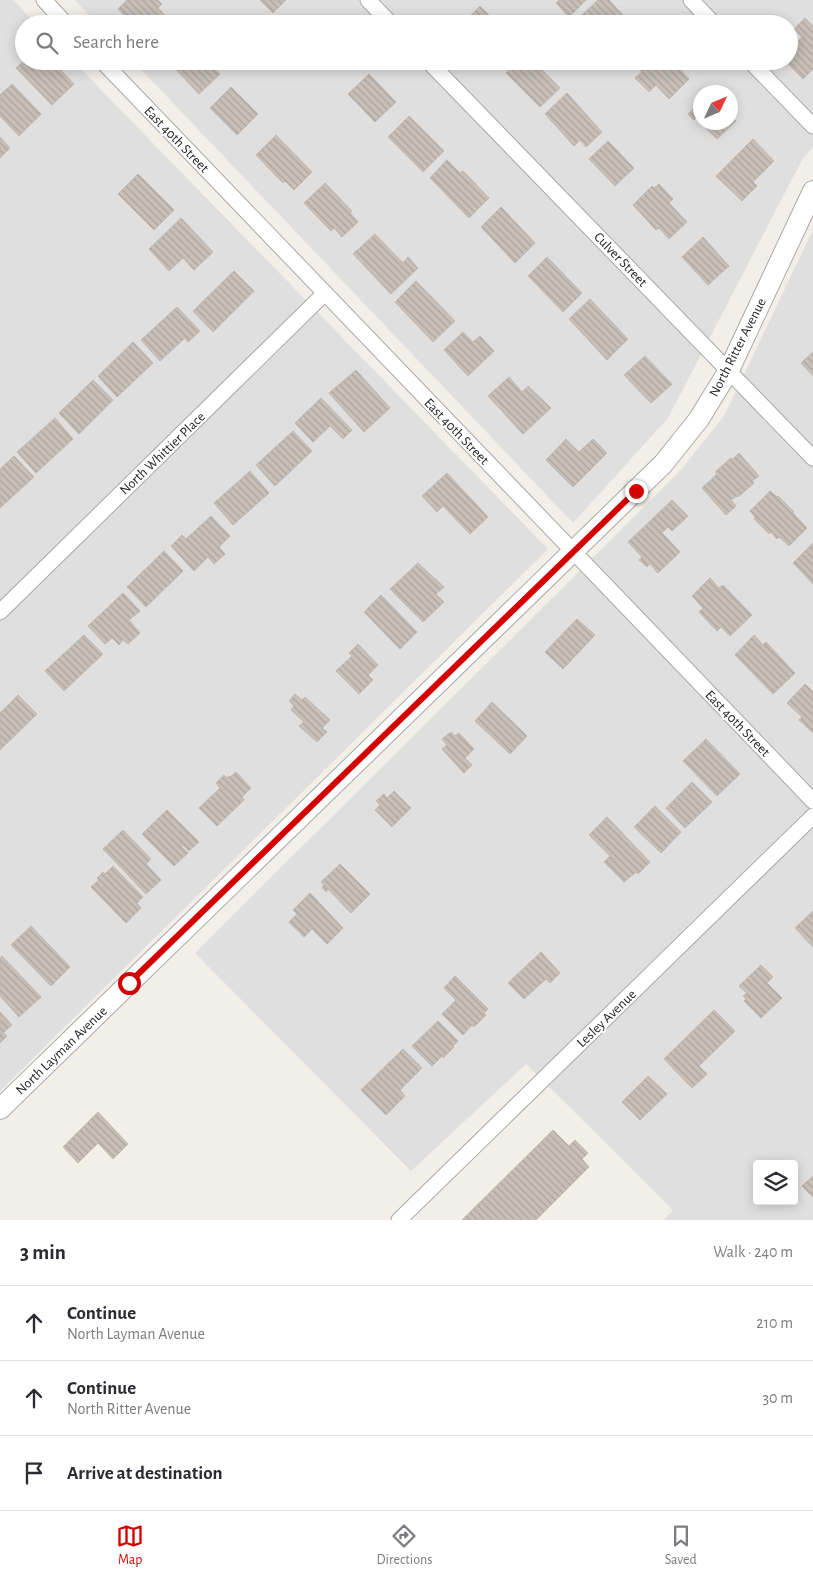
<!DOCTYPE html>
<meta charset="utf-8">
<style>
:root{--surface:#fff;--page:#f2f2f3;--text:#2b2b33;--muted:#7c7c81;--line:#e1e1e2;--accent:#d40000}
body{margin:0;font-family:"Alegreya Sans",sans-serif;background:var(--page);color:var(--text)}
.controls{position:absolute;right:15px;bottom:15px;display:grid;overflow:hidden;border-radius:5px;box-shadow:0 2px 12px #0003}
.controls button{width:45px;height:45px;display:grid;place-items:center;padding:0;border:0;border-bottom:1px solid var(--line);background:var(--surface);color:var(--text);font:25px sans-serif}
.compass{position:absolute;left:693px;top:85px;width:45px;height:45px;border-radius:50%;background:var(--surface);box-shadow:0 2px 12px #0003;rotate:46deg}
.stop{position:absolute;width:15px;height:15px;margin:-11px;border:4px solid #d40000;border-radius:50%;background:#fff}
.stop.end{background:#d40000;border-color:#fff;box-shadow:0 1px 5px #0008}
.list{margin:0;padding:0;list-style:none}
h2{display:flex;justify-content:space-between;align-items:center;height:65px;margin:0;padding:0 20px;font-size:21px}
h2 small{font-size:16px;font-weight:400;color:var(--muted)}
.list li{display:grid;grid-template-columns:32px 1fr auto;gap:15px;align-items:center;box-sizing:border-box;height:75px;padding:0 20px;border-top:1px solid var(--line)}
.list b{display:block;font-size:19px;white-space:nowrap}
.list p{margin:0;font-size:16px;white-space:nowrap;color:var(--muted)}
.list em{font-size:16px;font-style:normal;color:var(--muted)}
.icon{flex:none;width:28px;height:28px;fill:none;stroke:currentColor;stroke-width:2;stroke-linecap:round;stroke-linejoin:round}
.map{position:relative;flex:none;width:813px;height:1220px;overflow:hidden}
.search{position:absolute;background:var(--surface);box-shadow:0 2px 12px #0003;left:15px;right:15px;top:15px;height:55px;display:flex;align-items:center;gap:12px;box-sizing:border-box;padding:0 18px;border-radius:28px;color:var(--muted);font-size:19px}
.sheet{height:290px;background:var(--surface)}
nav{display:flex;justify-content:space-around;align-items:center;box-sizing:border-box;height:70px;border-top:1px solid var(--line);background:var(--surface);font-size:14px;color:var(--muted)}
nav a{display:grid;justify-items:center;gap:2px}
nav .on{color:var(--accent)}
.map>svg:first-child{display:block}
.residential{fill:#e0dfdf;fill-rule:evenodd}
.building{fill:url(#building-back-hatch);stroke:#c4b6ab}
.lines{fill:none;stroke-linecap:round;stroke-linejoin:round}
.minor-casing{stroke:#a9a9a9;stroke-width:17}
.tertiary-casing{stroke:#a9a9a9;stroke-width:22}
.minor{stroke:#fff;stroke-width:15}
.tertiary{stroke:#fff;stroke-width:20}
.route{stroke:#d40000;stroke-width:6}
.labels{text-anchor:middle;stroke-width:4;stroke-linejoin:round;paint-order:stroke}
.street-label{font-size:14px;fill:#222;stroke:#fff}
</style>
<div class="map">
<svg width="813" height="1220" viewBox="0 0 813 1220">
<defs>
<pattern id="building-back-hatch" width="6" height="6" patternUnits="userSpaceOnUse" patternTransform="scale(1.25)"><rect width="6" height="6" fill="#c7bfb8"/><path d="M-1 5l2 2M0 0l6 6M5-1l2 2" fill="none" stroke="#aba49e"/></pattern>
</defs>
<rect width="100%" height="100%" fill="#f2efe9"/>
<g class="residential">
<path d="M0,0H13L36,24H24V61H73L548,549L0,1091Z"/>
<path d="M75,0H813V147L803,158L668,418L573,523L133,61H789V24H97ZM700,92H730V122H700Z"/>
<path d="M813,230V1220H664L673,1210L526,1064L411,1171L195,953L681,470L724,416ZM757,1164H794V1201H757Z"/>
</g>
<g class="building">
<path d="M127,0H158L162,4L158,8L173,24H132L118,9Z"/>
<path d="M260,0H286L273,13Z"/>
<path d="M559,0H586L569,17L556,3Z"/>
<path d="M598,0H609L631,24H590L582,15Z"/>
<path d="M480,6L498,24H462Z"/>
<path d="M805,18L813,26V69L803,79L785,61H789V49L802,37L794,29Z"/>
<path d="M24,61H52L74,84L52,105L16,68Z"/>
<path d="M168,61H208L220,74L199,94Z"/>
<path d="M319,61H335L327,69Z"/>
<path d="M517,61H533L560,88L540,107L506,73Z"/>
<path d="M632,61H672L689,79L669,99L656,85L649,92L635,78L642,72Z"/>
<path d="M369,74L396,102L375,122L348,94Z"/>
<path d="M12,84L41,114L19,136L0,116V95Z"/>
<path d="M231,87L258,114L237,135L210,108Z"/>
<path d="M567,93L602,132L586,147L580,140L574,146L545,114Z"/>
<path d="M700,102V122H730V115L736,121L717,139L696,118L694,120L688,114Z"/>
<path d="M409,116L444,151L423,172L388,137Z"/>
<path d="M276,135L312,172L294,190L285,181L283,183L256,155Z"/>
<path d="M0,137L10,148L0,158Z"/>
<path d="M753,139L774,161L753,182L757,186L742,201L716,176Z"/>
<path d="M608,141L634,168L615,186L589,159Z"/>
<path d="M447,160L460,173L463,171L489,198L469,218L430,178Z"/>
<path d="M138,174L174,210L154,230L118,194Z"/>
<path d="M325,183L352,211L350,213L358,222L342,237L334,228L331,231L304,203Z"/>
<path d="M659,184L673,199L669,203L687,222L669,239L659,228L656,230L633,205L652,186L654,188Z"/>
<path d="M501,207L535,243L515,263L481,227Z"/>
<path d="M181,218L213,252L194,270L183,258L169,271L149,249Z"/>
<path d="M375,234L403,263L408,257L418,268L391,294L353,254Z"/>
<path d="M703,237L729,266L708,285L682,257Z"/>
<path d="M547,257L582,293L563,312L528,276Z"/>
<path d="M234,271L254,291L213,332L193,311Z"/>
<path d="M416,281L455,321L433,342L395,302Z"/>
<path d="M590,299L628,339L607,360L569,319Z"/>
<path d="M177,307L200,331L188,342L185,338L160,361L141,340Z"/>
<path d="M463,332L473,342L480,336L494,351L468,376L444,350Z"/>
<path d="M133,342L153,363L117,397L98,376Z"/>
<path d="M813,352V376L801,363Z"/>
<path d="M645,356L672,384L651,403L624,375Z"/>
<path d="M356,370L390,408L364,432L329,393Z"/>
<path d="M509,377L522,392L528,386L551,408L523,434L488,396Z"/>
<path d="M93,380L113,400L79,434L59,413Z"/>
<path d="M321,398L352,430L343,439L330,426L313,442L295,423Z"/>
<path d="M55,418L73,439L36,473L17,452Z"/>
<path d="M293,431L312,451L275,486L256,465Z"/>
<path d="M566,439L579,452L593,439L607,453L573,487L546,460Z"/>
<path d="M739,453L759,476L752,481L754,483L738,497L737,496L731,500L736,506L726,515L702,488L717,474L715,472L731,458L733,459Z"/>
<path d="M14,456L34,477L0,508V469Z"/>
<path d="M250,471L269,493L233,525L214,503Z"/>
<path d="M447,473L488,517L470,534L443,506L437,512L422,496Z"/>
<path d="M770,491L777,497L778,496L794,512L793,513L807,528L789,546L779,537L777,539L771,532L769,534L754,519L756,518L750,511Z"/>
<path d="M672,500L688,516L672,531L668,527L662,533L680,552L658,573L650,564L647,567L639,560L642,557L628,542Z"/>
<path d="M211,516L230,536L219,547L225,554L214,564L208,557L194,571L171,546L182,535L186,539Z"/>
<path d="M813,543V584L793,563Z"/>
<path d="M164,551L183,571L146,607L127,587Z"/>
<path d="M418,563L444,587L436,594L444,602L423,622L390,589Z"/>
<path d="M710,578L719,588L723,585L752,615L730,636L721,627L717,631L699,612L703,608L692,596Z"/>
<path d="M123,593L140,611L129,620L140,633L128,644L123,640L119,645L112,638L105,644L88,626Z"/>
<path d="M381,595L417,632L400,649L364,612Z"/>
<path d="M577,619L595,635L563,669L545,652Z"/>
<path d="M84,635L103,654L64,691L45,671Z"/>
<path d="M754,635L763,645L766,642L795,673L773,694L735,655Z"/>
<path d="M358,644L378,665L368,675L373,680L359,694L336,671L352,656L349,653Z"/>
<path d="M805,684L813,692V733L799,720L802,717L787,703Z"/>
<path d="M295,694L302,700L305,697L330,720L322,728L327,732L317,742L299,726L304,722L291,710L294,706L289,701Z"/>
<path d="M18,695L37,714L0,750V713Z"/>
<path d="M492,702L527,736L510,754L475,721Z"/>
<path d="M451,732L455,736L459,733L474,749L465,758L472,765L464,773L442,749L447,745L442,739Z"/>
<path d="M706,739L740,774L717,796L683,761Z"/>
<path d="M236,772L251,788L242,797L244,800L217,826L199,808L220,788L216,783L224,775L227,778L229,776L230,777Z"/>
<path d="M692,782L712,802L685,828L666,808Z"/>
<path d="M394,791L411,808L392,827L375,810L380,805L376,801L384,794L387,798Z"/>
<path d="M655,806L681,832L661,853L634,827Z"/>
<path d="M167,810L199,842L189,851L183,845L182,847L188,853L174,866L142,834Z"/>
<path d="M607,817L650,862L638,874L636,872L624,882L604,862L610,856L589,835Z"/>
<path d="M123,830L151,859L146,864L161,880L146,894L103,849Z"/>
<path d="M340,864L370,894L351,913L328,889L326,892L322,887L324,885L321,882Z"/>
<path d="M113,866L143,897L137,903L141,908L126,923L91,887L99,880L97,878L103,872L105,874Z"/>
<path d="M310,893L343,928L327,944L312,929L304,937L289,922L297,914L293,910Z"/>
<path d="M813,911V947L795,928Z"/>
<path d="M31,926L70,967L51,986L11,945Z"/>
<path d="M541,952L560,973L550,983L546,979L524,999L508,983Z"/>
<path d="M2,956L41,997L19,1017L0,996V958Z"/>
<path d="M761,965L773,977L767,983L782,998L761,1018L744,1001L746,999L743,996L747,993L739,986Z"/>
<path d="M455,976L488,1009L484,1013L486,1015L474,1027L472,1025L463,1035L442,1014L456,1000L444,988Z"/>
<path d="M714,1010L735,1031L699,1066L707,1074L692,1088L664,1059Z"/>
<path d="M0,1012L12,1025L3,1033L7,1036L0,1043Z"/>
<path d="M438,1021L458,1041L453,1046L454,1047L443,1058L442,1056L432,1066L412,1046Z"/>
<path d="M403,1049L422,1068L400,1090L405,1096L386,1115L361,1090Z"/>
<path d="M648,1076L667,1094L640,1120L622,1102Z"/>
<path d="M98,1112L128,1144L113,1159L98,1143L78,1163L63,1147Z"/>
<path d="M553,1130L569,1146L575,1140L588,1153L582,1159L589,1167L536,1220H462Z"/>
<path d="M813,1176V1197L802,1186Z"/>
</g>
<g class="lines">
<defs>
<g id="minor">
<path d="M44,0L66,24"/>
<path d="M368,0L391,24"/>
<path d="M691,0L714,24"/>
<path d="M102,61L813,801"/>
<path d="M428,61L813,458"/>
<path d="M750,61L813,126"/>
<path d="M0,612L325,293"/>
<path d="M399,1220L813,816"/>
</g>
<path id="tertiary" d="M0,1109L663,464L699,419L729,370L813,191"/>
</defs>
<use href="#minor" class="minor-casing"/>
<use href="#tertiary" class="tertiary-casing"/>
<use href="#minor" class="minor"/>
<use href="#tertiary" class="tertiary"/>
</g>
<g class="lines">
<path class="route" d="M129,983L636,491"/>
</g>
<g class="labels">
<g class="street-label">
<text transform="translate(177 139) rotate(46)" y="5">East 40th Street</text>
<text transform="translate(621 259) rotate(46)" y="5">Culver Street</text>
<text transform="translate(737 347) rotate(-63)" y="5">North Ritter Avenue</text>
<text transform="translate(457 431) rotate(46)" y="5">East 40th Street</text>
<text transform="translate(162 453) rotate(-44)" y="5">North Whittier Place</text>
<text transform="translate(738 723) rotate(46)" y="5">East 40th Street</text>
<text transform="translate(606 1018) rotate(-44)" y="5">Lesley Avenue</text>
<text transform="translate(61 1050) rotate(-44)" y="5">North Layman Avenue</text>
</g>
</g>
</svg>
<div class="controls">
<button><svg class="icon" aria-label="layers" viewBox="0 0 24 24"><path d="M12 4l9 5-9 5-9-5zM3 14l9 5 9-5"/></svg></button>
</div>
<svg class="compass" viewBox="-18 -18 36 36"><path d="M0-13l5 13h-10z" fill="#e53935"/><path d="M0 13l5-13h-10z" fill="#7c7c81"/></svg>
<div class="stop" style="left:129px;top:983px"></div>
<div class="stop end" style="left:636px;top:491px"></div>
<div class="search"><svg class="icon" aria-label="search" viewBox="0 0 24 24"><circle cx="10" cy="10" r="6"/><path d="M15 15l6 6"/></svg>Search here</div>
</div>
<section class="sheet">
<h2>3 min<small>Walk · 240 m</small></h2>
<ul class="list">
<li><svg class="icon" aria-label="ahead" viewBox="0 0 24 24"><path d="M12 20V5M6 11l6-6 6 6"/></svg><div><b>Continue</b><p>North Layman Avenue</p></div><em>210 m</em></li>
<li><svg class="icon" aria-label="ahead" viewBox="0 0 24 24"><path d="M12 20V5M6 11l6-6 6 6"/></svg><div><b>Continue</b><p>North Ritter Avenue</p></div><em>30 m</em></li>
<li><svg class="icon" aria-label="arrive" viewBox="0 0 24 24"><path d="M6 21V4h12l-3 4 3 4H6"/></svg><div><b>Arrive at destination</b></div></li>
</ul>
</section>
<nav>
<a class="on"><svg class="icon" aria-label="map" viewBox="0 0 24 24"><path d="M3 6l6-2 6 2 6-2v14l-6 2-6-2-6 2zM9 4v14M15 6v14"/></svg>Map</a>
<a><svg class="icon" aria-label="directions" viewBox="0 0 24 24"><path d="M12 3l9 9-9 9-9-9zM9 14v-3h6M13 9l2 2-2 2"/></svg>Directions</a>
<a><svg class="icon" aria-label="saved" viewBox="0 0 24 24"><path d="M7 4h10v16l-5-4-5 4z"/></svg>Saved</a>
</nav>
